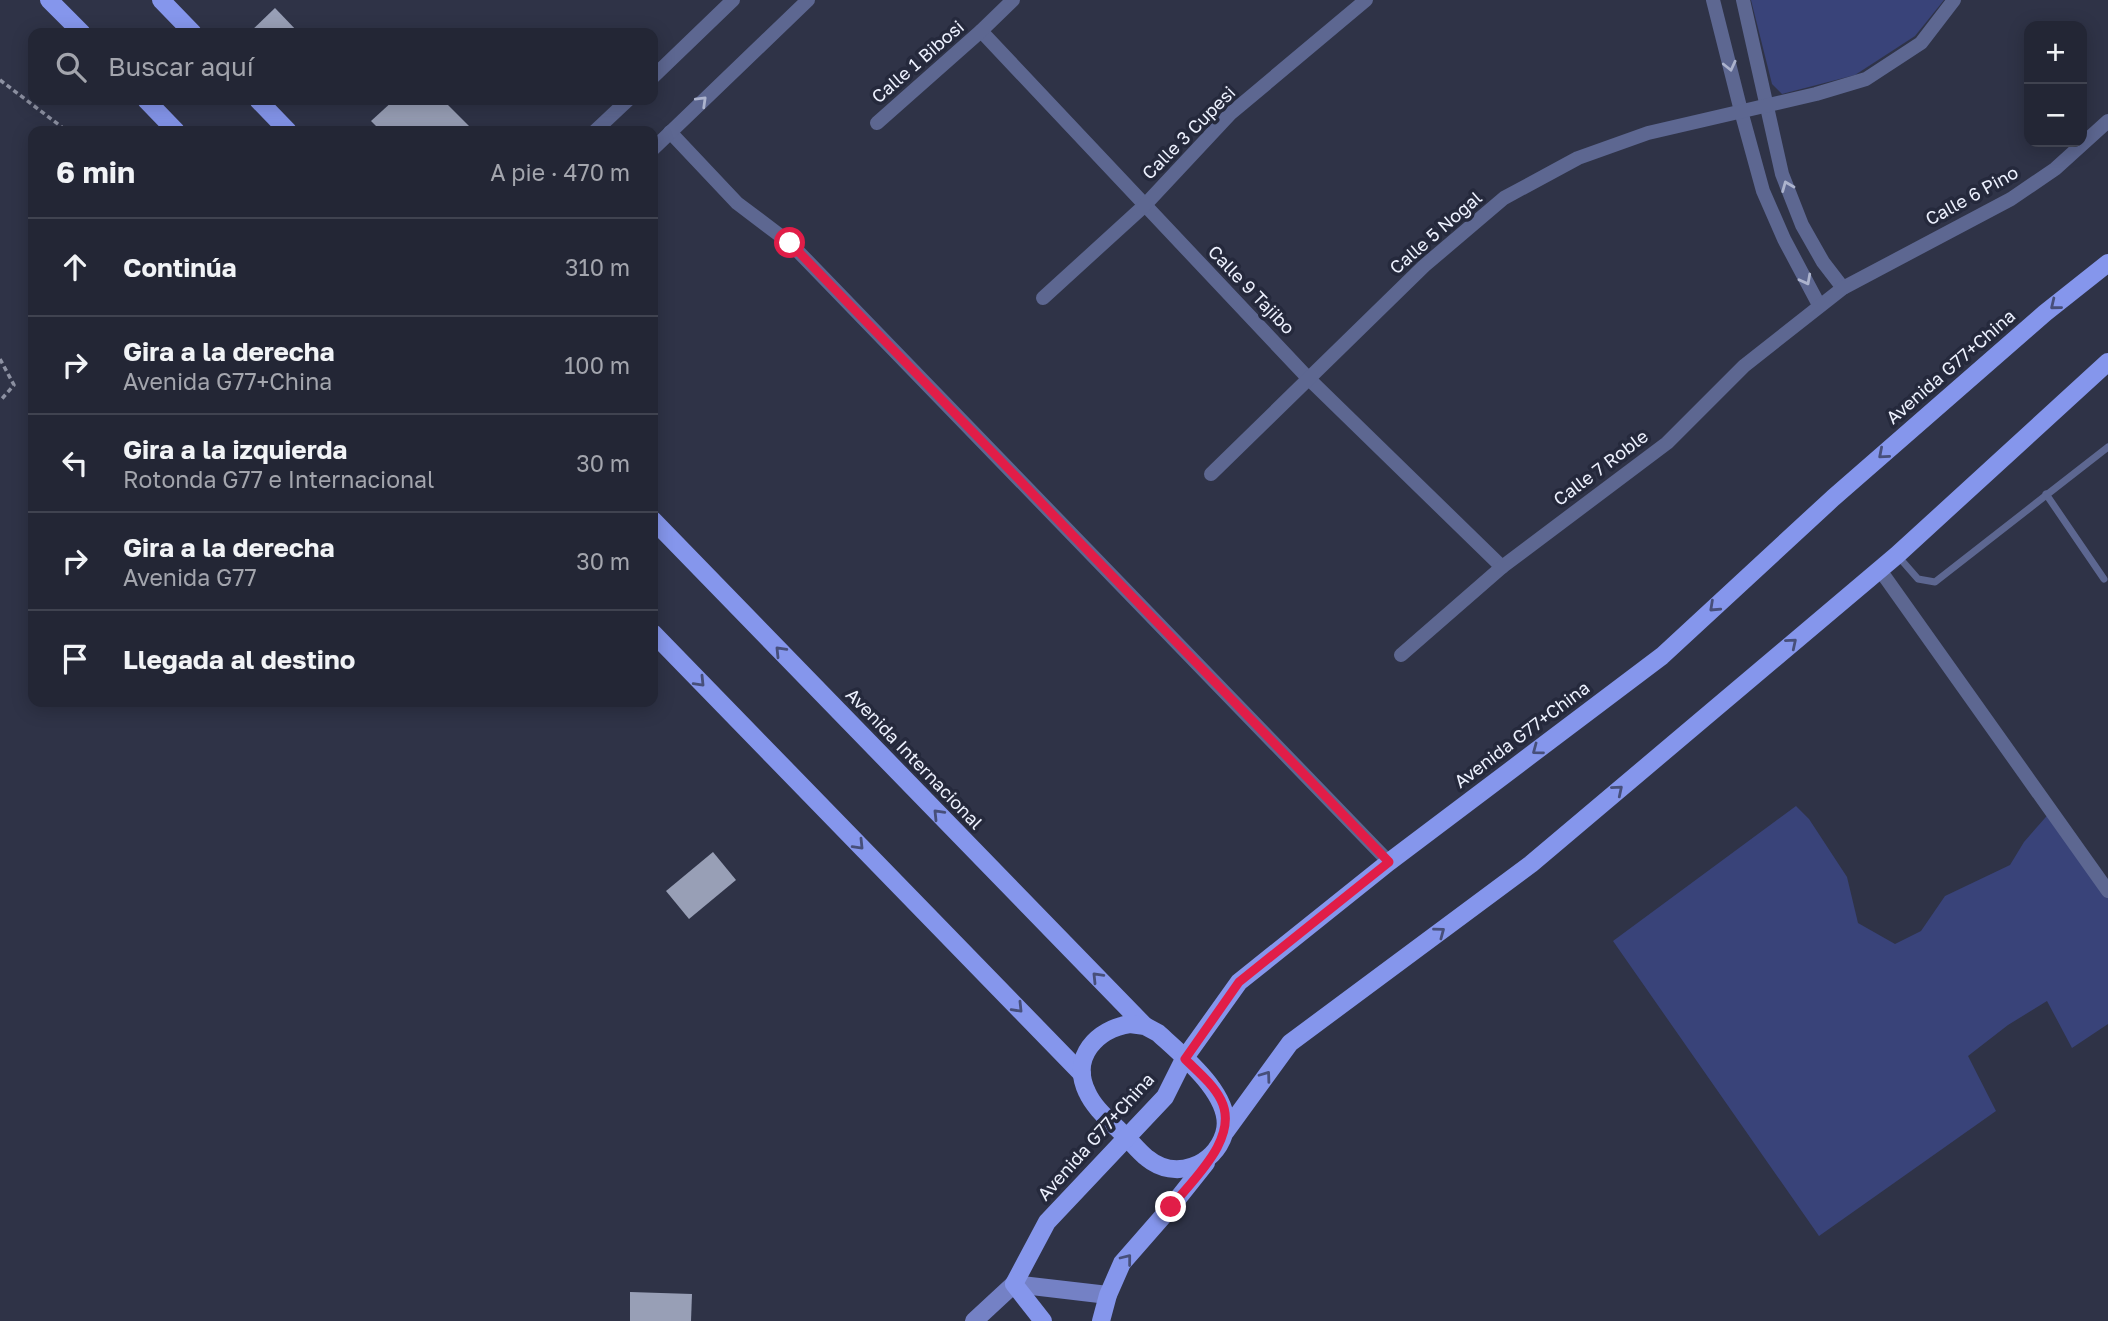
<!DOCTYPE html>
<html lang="es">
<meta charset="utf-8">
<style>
:root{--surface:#232635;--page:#2f3241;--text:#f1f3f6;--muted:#a3a5ad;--line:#404350}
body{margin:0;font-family:"Golos Text",sans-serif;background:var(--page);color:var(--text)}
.controls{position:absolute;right:21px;top:21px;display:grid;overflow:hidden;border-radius:14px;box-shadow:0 4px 18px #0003}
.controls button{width:63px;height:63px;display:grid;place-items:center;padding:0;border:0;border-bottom:2px solid var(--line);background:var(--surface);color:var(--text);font:35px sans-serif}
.stop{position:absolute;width:21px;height:21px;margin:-16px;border:5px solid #e11d48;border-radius:50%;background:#fff}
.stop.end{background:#e11d48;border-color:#fff;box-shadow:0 2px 7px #0008}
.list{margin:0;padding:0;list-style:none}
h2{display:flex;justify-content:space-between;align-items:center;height:91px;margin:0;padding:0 28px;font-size:30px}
h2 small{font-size:23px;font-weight:400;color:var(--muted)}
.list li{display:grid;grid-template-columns:46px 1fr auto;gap:21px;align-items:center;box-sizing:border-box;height:98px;padding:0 28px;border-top:2px solid var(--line)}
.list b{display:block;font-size:26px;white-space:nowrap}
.list p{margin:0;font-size:23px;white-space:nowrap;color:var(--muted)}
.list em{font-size:23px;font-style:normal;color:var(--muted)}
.icon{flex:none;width:38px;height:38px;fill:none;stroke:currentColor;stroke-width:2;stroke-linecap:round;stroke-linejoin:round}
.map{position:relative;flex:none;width:2108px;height:1321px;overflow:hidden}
.search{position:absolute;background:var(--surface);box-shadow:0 4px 18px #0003;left:28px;top:28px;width:630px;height:77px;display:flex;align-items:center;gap:18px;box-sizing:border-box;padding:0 24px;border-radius:14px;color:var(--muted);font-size:26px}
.panel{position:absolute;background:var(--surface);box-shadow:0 4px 18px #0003;left:28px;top:126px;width:630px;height:581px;border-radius:14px}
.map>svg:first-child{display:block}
.green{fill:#394379}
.building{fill:#989fb6}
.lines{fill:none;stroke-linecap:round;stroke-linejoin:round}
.path{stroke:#8d91a2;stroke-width:3.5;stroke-dasharray:5 3.5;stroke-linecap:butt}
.lane{stroke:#5d6791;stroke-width:7}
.street{stroke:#5d6791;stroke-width:14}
.secondary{stroke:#7481c5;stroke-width:18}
.primary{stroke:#8596ec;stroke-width:18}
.oneway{stroke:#acb3cd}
.oneway2{stroke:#474f7a}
.route{stroke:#e11d48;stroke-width:9}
.labels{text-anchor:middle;stroke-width:7;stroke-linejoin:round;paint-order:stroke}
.street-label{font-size:18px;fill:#edf1fe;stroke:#25293c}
</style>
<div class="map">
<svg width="2108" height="1321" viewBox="0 0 2108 1321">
<rect width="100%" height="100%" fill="#2f3347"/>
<g class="green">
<path d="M1751,0H1944L1915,36L1855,75L1782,94L1772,84Z"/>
<path d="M1796,806L1809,819L1847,877L1858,923L1895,944L1921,931L1945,896L2010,865L2024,842L2052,810L2108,891V1024L2072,1048L2047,1001L2008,1025L1968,1056L1996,1111L1819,1236L1613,941Z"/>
</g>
<g class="building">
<path d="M275,8L299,33H249Z"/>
<path d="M394,100H443L474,131H381L371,121Z"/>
<path d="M713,852L736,880L689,919L666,891Z"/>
<path d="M630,1292L692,1294L691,1321H630Z"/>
</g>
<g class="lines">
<g class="path">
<path d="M0,80L67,131"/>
<path d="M0,359L14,385L0,401"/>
</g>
<g class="lane">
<path d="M2046,494L2104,579"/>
<path d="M1897,555L1918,579L1935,582L2108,447"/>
</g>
<g class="street">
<path d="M1713,0L1741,111L1763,191L1784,239L1819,305"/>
<path d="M1743,0L1782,174L1802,225L1823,262L1843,288"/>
<path d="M981,31L1308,378L1502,567"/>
<path d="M653,77L733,0"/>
<path d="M877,123L981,31L1013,0"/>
<path d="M595,131L628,100"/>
<path d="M670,132L737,203L790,243L1389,862"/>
<path d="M653,149L808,0"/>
<path d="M1043,298L1144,206L1230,114L1366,0"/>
<path d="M1211,474L1424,266L1504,198L1578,158L1648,133L1816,94L1866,79L1921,43L1954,0"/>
<path d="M1880,570L2108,891"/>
<path d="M1401,655L1502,567L1667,443L1744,366L1843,288L2011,199L2055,169L2108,121"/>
</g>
<path class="secondary" d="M974,1321L1014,1284L1108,1295"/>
<g class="primary">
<path d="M49,0L82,33"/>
<path d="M161,0L193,33"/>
<path d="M146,100L176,131"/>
<path d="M258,100L288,131"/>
<path d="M653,520L1145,1026"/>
<path d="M653,633L1082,1074"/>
<path d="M1130,1024L1145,1026L1158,1033C1182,1055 1236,1098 1224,1134C1214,1166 1175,1181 1147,1158C1138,1151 1130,1140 1121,1132C1109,1120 1094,1108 1087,1092C1070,1057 1097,1029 1130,1024Z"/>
<path d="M1226,1131L1290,1043L1531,864L1897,555L2108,362"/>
<path d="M1043,1321L1014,1284L1047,1222L1165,1097L1184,1059L1239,982L1389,862L1662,656L1833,498L2045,313L2108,263"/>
<path d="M1101,1321L1108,1295L1122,1263L1171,1207L1206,1163"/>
</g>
</g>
<defs><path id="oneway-chevron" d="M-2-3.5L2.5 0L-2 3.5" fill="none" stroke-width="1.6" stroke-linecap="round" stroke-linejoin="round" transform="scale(1.75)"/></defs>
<g class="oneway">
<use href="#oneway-chevron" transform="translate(1730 66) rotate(77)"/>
<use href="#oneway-chevron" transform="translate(702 101) rotate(-44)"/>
<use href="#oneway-chevron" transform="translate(1787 186) rotate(-112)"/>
<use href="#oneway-chevron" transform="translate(1806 280) rotate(62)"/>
</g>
<g class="oneway2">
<use href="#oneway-chevron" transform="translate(2055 305) rotate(141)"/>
<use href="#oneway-chevron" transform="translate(1883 454) rotate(139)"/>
<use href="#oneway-chevron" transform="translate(1714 607) rotate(137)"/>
<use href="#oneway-chevron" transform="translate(1792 643) rotate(-40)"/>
<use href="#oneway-chevron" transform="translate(780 651) rotate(-134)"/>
<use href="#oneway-chevron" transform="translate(700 682) rotate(46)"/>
<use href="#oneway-chevron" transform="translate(1537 750) rotate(143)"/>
<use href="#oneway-chevron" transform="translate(1618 790) rotate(-40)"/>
<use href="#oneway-chevron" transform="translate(938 814) rotate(-134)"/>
<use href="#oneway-chevron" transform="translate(859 845) rotate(46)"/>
<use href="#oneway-chevron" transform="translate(1440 932) rotate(-37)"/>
<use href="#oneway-chevron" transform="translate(1097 977) rotate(-134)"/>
<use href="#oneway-chevron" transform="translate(1018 1008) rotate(46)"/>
<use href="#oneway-chevron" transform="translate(1266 1076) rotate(-54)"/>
<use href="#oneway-chevron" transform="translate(1127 1259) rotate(-52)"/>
</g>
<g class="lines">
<path class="route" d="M790,243L1389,862L1239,982L1185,1059C1197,1071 1213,1084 1221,1100C1240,1138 1193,1179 1171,1207"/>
</g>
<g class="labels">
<g class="street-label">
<text transform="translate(918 62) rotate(-41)" y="6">Calle 1 Bibosi</text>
<text transform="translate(1189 133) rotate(-45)" y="6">Calle 3 Cupesi</text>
<text transform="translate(1972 196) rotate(-29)" y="6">Calle 6 Pino</text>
<text transform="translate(1436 233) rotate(-41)" y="6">Calle 5 Nogal</text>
<text transform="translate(1251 290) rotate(46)" y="6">Calle 9 Tajibo</text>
<text transform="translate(1951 367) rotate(-41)" y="6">Avenida G77+China</text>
<text transform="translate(1601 468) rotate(-37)" y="6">Calle 7 Roble</text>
<text transform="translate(1522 735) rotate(-37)" y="6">Avenida G77+China</text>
<text transform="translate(914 759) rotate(46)" y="6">Avenida Internacional</text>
<text transform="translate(1096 1137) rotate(-48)" y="6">Avenida G77+China</text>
</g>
</g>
</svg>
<div class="controls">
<button>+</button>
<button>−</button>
</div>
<div class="stop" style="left:790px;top:243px"></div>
<div class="stop end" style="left:1171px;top:1207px"></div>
<div class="search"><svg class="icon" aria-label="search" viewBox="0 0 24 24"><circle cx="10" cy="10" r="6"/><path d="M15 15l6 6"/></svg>Buscar aquí</div>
<section class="panel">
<h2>6 min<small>A pie · 470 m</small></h2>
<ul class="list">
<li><svg class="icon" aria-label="ahead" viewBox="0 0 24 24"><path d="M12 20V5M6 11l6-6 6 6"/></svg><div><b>Continúa</b></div><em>310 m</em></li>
<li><svg class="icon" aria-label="right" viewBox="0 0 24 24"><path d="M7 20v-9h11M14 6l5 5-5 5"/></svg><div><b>Gira a la derecha</b><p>Avenida G77+China</p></div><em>100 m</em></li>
<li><svg class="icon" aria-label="left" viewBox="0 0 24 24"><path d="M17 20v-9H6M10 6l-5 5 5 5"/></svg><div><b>Gira a la izquierda</b><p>Rotonda G77 e Internacional</p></div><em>30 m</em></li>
<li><svg class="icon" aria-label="right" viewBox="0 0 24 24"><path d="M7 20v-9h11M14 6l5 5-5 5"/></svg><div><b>Gira a la derecha</b><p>Avenida G77</p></div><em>30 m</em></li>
<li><svg class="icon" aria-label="arrive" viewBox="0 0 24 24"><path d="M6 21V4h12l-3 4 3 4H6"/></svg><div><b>Llegada al destino</b></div></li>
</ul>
</section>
</div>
